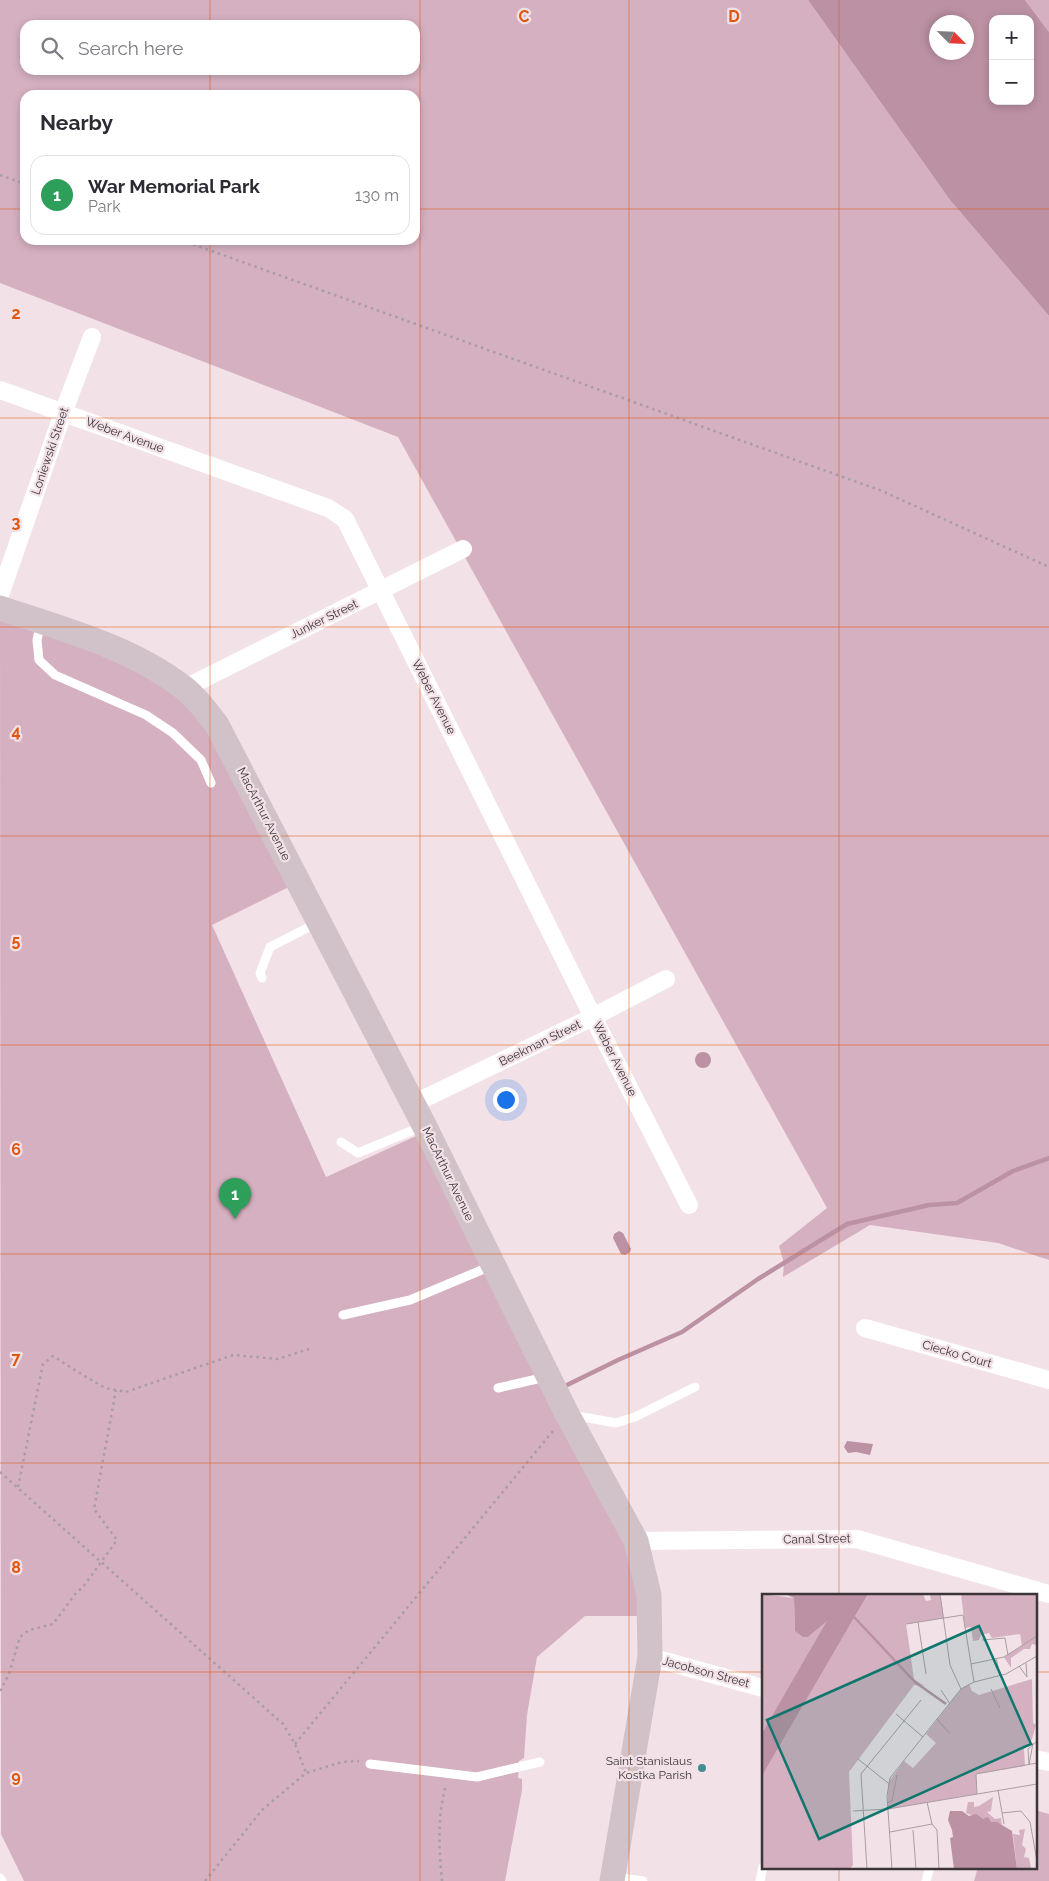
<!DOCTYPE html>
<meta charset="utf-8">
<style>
:root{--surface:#fff;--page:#f2f2f3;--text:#2b2b33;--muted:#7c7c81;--line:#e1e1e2;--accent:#448c90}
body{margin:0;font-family:Raleway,sans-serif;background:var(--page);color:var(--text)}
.controls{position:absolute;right:15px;top:15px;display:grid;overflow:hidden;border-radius:10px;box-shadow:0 2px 8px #0003}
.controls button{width:45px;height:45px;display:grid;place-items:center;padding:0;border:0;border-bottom:1px solid var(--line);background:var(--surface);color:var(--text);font:25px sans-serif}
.compass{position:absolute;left:929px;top:15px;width:45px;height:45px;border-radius:50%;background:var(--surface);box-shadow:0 2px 8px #0003;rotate:114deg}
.you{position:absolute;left:505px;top:1099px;width:18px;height:18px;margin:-12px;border:4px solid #fff;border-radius:50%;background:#1a73e8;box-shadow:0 0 0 8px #1a73e833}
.badge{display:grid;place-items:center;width:32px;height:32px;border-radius:50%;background:var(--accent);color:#fff;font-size:16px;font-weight:700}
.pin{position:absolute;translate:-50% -41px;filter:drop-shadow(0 1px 2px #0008)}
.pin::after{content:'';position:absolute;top:26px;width:18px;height:15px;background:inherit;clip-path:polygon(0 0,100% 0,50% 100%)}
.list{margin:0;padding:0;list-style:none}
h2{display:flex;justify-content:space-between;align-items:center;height:65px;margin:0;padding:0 20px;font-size:21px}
h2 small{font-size:16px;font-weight:400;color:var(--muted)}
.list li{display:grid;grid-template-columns:32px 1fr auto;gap:15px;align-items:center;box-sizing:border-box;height:80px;margin:0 10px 10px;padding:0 10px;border:1px solid var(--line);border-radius:15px}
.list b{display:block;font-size:19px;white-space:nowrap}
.list p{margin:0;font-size:16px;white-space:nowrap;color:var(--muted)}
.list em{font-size:16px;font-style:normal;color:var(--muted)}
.icon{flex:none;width:28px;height:28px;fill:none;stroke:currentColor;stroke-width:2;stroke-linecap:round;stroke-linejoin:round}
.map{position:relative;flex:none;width:1049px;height:1881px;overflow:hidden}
.search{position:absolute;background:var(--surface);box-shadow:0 2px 8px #0003;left:20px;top:20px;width:400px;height:55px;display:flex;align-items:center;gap:12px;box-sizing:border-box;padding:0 18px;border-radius:15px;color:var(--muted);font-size:19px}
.panel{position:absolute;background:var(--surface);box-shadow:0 2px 8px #0003;left:20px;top:90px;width:400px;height:155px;border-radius:15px}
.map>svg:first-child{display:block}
.green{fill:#d5b0c0;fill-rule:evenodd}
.water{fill:#bc91a4;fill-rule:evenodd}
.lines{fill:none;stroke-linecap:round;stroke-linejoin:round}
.stream{stroke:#bc91a4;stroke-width:4.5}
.path{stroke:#a99da2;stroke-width:2.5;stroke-dasharray:2.5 4;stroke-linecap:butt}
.lane{stroke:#fff;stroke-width:9}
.street{stroke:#fff;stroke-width:18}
.secondary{stroke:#d1c1c8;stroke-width:25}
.grid{fill:none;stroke:#df570e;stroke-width:1;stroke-opacity:0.55}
.poi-dot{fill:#448c90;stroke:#f2e2e8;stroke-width:2}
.labels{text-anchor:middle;stroke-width:4.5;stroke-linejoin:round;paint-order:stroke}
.street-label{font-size:12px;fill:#3b3538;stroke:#f2e2e8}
.poi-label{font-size:12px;fill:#3b3538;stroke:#f2e2e8;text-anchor:end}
.inset-river{fill:none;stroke:#bc91a4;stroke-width:2.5}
.inset-road{fill:none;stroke:#a99da2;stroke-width:1}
.view{fill:#0f766e;fill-opacity:0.15;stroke:#0f766e;stroke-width:2.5}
.inset-edge{fill:none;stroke:#3b3538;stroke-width:2.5}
.grid-label{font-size:16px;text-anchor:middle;font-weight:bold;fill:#df570e;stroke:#f2e2e8;stroke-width:4.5;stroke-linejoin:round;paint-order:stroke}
</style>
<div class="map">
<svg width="1049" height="1881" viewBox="0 0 1049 1881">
<rect width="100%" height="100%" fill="#f2e2e8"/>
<g class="green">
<path d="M0,0H808L950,200L1049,316V1260L998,1243L870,1225L783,1277L784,1263L779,1246L827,1208L398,437L0,283ZM25,25H415V70H25ZM25,95H415V240H25Z"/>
<path d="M1025,0H1049V32Z"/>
<path d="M0,608L185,688L299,882L212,925L326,1177L427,1131L636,1541L650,1616H585L537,1657L527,1715L524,1758L519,1761L518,1778L522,1779V1790L505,1881H24L1,1834Z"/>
<path d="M1035,1810L1049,1814V1881H974L978,1867H1035Z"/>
</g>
<g class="water">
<path d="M808,0H1025L1049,32V316L950,200ZM993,19H1030V101H993ZM936,22H966V52H936Z"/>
<circle cx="703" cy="1060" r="8"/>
<path d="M619,1231L623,1233L631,1249L630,1252L625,1255L621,1254L613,1238L614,1234Z"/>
<path d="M847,1441L873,1444L870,1455L856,1452L848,1453L844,1447Z"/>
</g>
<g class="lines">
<path class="stream" d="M563,1387L618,1360L682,1332L758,1279L847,1224L929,1205L957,1203L1013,1171L1049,1158"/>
<g class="path">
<path d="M0,175L25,184"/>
<path d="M181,240L882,491L1049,567"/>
<path d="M0,1472L283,1724L295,1744L306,1773"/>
<path d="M18,1487L43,1364L53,1356L73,1369L105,1388L126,1392L233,1355L278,1359L309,1349"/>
<path d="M0,1691L9,1674L20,1637L29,1630L53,1624L76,1593L83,1587L117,1540L94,1509L116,1390"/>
<path d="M295,1744L553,1431"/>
<path d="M205,1881L262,1810L306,1773L342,1762L359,1761"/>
<path d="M442,1881C439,1849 437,1817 446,1785"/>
</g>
<g class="lane">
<path d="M41,622L37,640L39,660L55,675L146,715L173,733L201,760L211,783"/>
<path d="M262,978L260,973L270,947L317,923"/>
<path d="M341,1142L358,1153L423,1126"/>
<path d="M343,1315L410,1300L491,1266"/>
<path d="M498,1388L546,1377"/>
<path d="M572,1415L616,1423L635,1417L695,1387"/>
<path d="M370,1764L477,1777L540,1762"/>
<path d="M615,1877L643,1881"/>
<path d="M0,1878L2,1881"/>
<path d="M760,1881L763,1867"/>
<path d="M926,1881L930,1867"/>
</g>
<g class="street">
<path d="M0,390L328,508L345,519L593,1017L689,1205"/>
<path d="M0,595L63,413L92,337"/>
<path d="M185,688L463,549"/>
<path d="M413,1104L593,1017L666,979"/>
<path d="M865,1328L1049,1380"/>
<path d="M636,1541L857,1539L1049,1594"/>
<path d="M650,1657L763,1688"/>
<path d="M1035,1759L1049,1762"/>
</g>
<path class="secondary" d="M0,608C63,629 131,647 184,688C197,698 207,712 217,725L424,1125L567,1414L636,1541L649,1595L650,1657L612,1881"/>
</g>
<path class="grid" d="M210,0V25M420,0V1881M629,0V1881M839,0V1595M210,70V95M0,209H25M415,209H1049M210,240V1881M0,418H1049M0,627H1049M0,836H1049M0,1045H1049M0,1254H1049M0,1463H1049M0,1672H763M1035,1672H1049M839,1867V1881"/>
<circle class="poi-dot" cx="702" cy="1768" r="5"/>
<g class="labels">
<g class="street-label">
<text transform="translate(125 435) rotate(20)" y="4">Weber Avenue</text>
<text transform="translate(50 451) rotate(-71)" y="4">Loniewski Street</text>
<text transform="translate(324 619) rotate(-26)" y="4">Junker Street</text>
<text transform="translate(434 697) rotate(63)" y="4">Weber Avenue</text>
<text transform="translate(264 814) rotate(63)" y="4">MacArthur Avenue</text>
<text transform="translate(540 1043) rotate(-26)" y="4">Beekman Street</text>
<text transform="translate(615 1059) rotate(63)" y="4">Weber Avenue</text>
<text transform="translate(448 1174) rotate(64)" y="4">MacArthur Avenue</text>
<text transform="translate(957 1354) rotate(16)" y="4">Ciecko Court</text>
<text transform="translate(817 1539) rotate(-1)" y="4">Canal Street</text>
<text transform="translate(706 1672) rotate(15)" y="4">Jacobson Street</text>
</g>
<g class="poi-label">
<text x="692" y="1765">Saint Stanislaus<tspan x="692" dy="14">Kostka Parish</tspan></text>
</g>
</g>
<g transform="translate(762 1594)">
<rect width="275" height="275" fill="#f2e2e8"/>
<path d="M0,0L32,4L33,37L46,43L67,25L0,139ZM106,0H161L164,7L169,6L168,1L178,0L182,24L144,30L152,85L162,92L152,91L87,178L91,271L88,275H0V182ZM199,0H275V51L270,50L268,55H262L249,64V74L242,63L260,52L258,40L230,44L227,39L219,41L217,46L211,47L209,33L203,34ZM270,85L271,129L274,131L270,145L262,154L263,172L214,180L215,200L126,215V189L142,167L151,174L174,149L164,140L199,95L207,90L210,97L217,101ZM231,203L229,217L225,218L233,225L239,224L240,233L204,219L206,208H212V213L217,212ZM263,235L260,251L264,255L262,263L267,264L269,274L255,275L251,240L258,241L257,236Z" fill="#d5b0c0"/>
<path d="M23,0H106L0,182V139L65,27L46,43H41L33,37L32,4ZM188,217H200L207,222L214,220L221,225L226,223L229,228H235L250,237L255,275H192L188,244L191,243L190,236L186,226Z" fill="#bc91a4"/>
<path class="inset-river" d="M92,23L153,88L184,110"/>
<path class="inset-road" d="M178,0L188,71L199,95M156,28L164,80M144,30L201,21L212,88M220,46L243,44L246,61M234,64L238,81M209,70L242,63L275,42M257,72L265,83L264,69M229,95L238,114M179,96L188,110M134,120L161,143M175,125L188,140M96,165L126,189M267,171L266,155L275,147M267,171L271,149M236,196L242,230M215,200L214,180L275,169M165,208L170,230L175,236L177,275M125,209L130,207L135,181M91,217L126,215L275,190M240,219L259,217L268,228L275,267M151,236L154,275M128,238L170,230M105,275L99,180L159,106M130,275L125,202L128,184L199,95L212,88L244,80L275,62"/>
<path class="view" d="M217,32L269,150L57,245L5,126Z"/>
<rect width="275" height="275" class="inset-edge"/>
</g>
<g class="grid-label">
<text x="524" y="22">C</text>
<text x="734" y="22">D</text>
<text x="16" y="319">2</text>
<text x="16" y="528">3</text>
<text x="16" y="737">4</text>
<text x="16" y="946">5</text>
<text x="16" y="1155">6</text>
<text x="16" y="1364">7</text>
<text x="16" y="1573">8</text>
<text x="16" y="1782">9</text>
</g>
</svg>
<div class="controls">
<button>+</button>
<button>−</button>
</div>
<svg class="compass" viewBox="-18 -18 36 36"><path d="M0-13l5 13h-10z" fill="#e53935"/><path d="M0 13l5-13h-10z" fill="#7c7c81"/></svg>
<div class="you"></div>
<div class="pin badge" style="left:235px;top:1219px;background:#2e9e5b">1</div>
<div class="search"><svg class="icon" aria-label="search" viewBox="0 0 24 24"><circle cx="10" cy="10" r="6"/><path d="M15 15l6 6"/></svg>Search here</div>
<section class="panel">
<h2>Nearby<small></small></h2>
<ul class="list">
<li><span class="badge" style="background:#2e9e5b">1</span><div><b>War Memorial Park</b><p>Park</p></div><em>130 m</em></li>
</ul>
</section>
</div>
